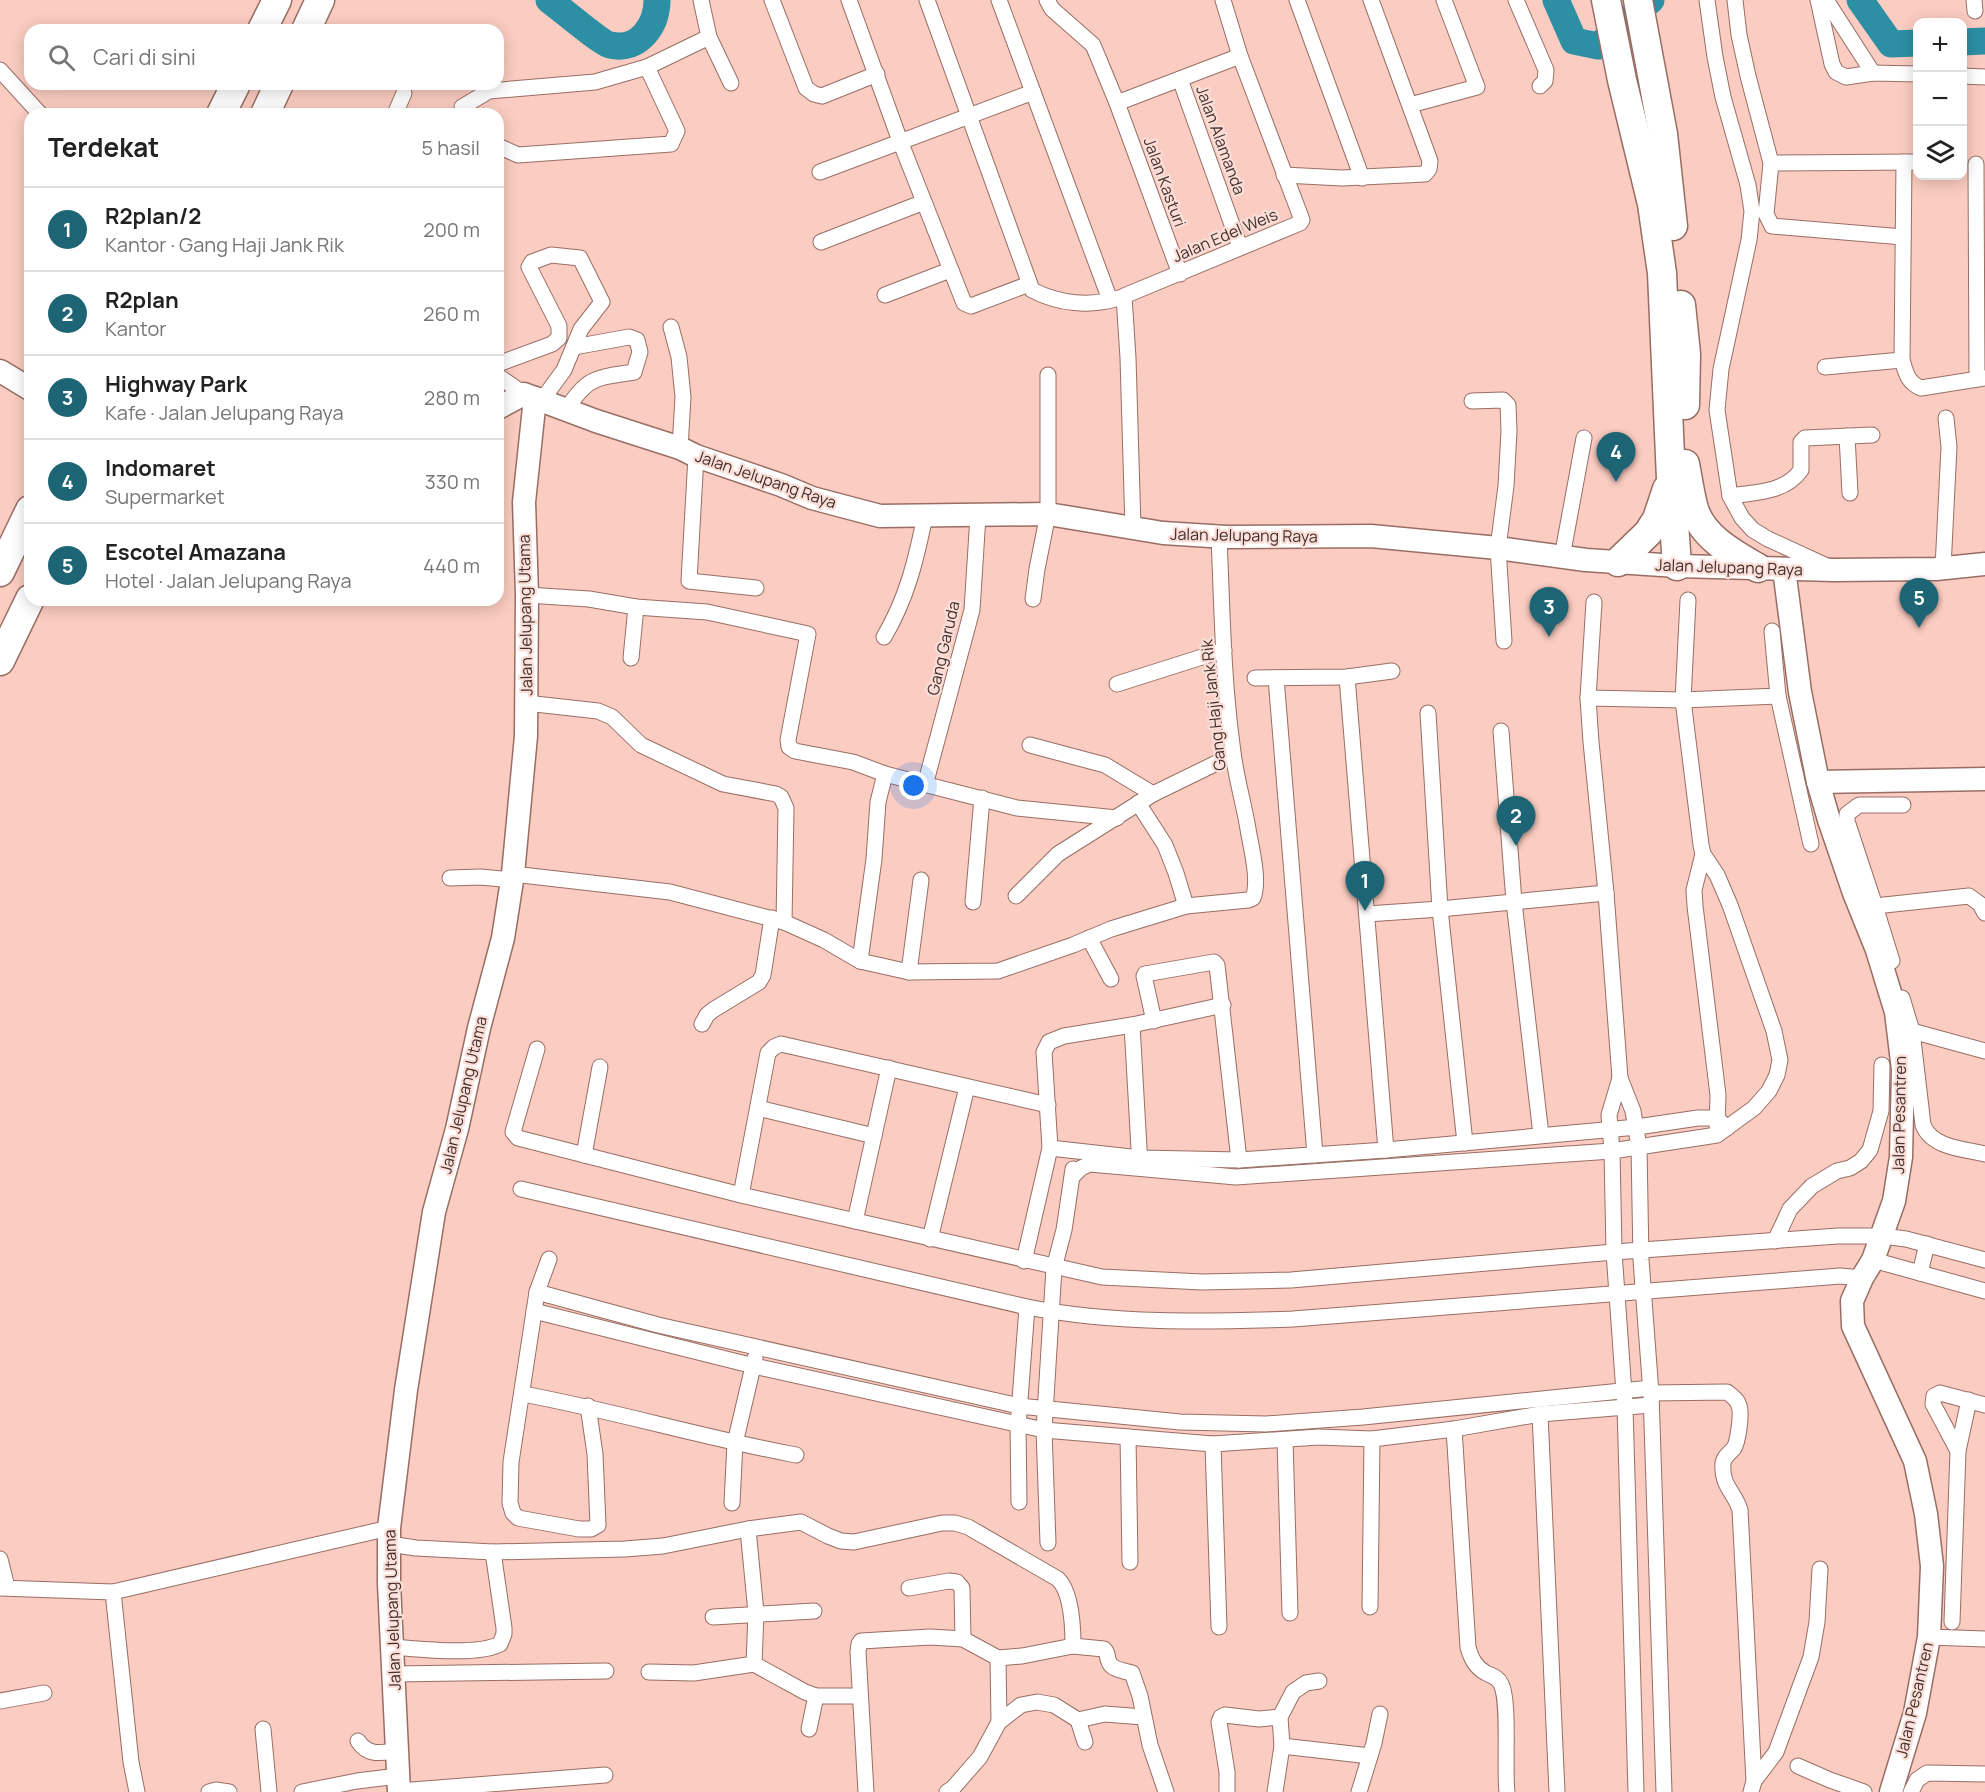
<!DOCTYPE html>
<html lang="id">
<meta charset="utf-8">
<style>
:root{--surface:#fff;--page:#f6f6f6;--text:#222;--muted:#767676;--line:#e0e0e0;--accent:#1d6574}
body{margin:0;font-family:Manrope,sans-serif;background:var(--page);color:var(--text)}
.controls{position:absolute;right:18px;top:18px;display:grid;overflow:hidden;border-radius:12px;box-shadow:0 3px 15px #0003}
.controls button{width:54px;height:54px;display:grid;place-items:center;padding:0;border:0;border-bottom:2px solid var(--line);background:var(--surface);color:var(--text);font:30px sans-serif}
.you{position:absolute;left:914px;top:786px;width:21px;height:21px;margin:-15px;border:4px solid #fff;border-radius:50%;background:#1a73e8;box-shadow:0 0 0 9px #1a73e833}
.badge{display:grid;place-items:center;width:39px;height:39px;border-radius:50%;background:var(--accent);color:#fff;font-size:20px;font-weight:700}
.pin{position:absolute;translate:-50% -50px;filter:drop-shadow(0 2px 3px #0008)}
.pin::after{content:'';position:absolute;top:32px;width:21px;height:18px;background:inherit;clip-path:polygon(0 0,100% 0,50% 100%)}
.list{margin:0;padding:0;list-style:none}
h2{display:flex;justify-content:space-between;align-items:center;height:78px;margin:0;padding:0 24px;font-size:26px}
h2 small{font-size:20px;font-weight:400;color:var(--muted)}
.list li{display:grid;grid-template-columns:39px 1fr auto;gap:18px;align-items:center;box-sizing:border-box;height:84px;padding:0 24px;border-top:2px solid var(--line)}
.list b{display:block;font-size:22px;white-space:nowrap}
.list p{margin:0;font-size:20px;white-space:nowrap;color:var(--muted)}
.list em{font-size:20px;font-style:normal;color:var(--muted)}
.icon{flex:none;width:33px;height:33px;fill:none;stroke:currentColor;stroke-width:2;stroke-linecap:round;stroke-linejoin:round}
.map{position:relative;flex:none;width:1985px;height:1792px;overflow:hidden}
.search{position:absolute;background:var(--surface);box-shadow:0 3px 15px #0003;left:24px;top:24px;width:480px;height:66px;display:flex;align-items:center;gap:15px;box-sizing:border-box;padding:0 21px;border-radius:18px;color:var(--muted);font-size:22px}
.panel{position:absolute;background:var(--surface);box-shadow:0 3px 15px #0003;left:24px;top:108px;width:480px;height:498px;border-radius:18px}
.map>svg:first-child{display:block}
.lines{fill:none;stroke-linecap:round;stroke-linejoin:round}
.river{stroke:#2c8fa3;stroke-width:27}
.street-casing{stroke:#986e64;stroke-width:17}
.secondary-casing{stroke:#986e64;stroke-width:25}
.highway-casing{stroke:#986e64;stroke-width:31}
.street{stroke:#fff;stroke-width:15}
.secondary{stroke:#fff;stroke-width:22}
.highway{stroke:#fff;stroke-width:28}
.labels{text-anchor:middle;stroke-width:4.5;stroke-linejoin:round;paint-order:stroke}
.street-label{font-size:16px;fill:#422f2b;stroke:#fbded7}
</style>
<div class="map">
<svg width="1985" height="1792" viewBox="0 0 1985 1792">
<rect width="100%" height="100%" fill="#fbccc1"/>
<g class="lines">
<g class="river">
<path d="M549,0C560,8 601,43 610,45C639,52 657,25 657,0"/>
<path d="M1556,0L1574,41L1598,46L1651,0"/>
<path d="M1860,0L1891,44L1918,43"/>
<path d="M1962,42L1985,41"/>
</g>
<defs>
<g id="street">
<path d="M772,0L806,88L814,94L822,96L877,74"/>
<path d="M849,0L900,141L964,303L971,306L1029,284"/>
<path d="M927,0L1032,290C1059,304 1090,307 1119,298"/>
<path d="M999,0L1033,92"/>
<path d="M1047,0L1052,9L1093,45L1117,103L1180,274"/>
<path d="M1223,0L1240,56"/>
<path d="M1297,0L1362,178"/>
<path d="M1516,0L1546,70L1545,81L1540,86"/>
<path d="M1707,0L1715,57L1723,97L1748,185L1752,211L1749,240L1721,369L1717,410L1730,496L1742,518L1753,530L1768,539L1829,567"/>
<path d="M1735,0L1739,35L1748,76L1771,163L1766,214L1772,226L1903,237"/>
<path d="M1818,0L1832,64L1836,72L1846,77L1873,73L1918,74"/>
<path d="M1826,0L1873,73"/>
<path d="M1974,0L1975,11"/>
<path d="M709,37L731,83"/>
<path d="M0,70L40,114"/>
<path d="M1962,76L1985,77"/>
<path d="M1180,79L1240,247"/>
<path d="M1117,103L1240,56L1302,220L1300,223L1124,296L1128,358L1133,528"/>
<path d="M1410,105L1477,87L1444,0"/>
<path d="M395,114L404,93"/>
<path d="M468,114L462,107L489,91L595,82L647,67L709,37L701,0"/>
<path d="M498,146L518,155L671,144L677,131L647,67"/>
<path d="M1904,162L1902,360C1906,373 1908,383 1921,388L1985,378"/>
<path d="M1771,163L1918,162"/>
<path d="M1976,164L1977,379"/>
<path d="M820,172L1033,92L1110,300"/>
<path d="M1284,175L1342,178L1425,174L1429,169L1430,161L1371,0"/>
<path d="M821,242L924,202"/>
<path d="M885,295L950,270"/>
<path d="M671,327L679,357L683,397L680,448"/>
<path d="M498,364L552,344L559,338V326L529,267L532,262L551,255L580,258L602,302L581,329L564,370L542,400"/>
<path d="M1825,367L1902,360"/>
<path d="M498,376L524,394"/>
<path d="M1472,401L1503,400L1508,405L1509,431L1506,486L1498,548L1504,641"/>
<path d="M566,410C588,376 596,378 634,372L640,352L637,340L629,337L574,347"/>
<path d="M1847,436L1850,493"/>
<path d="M696,456L689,581L756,588"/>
<path d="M1730,496C1756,492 1785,493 1801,470V442L1805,438L1872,435"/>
<path d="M1562,557L1584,438"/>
<path d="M1943,568L1949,447L1946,418"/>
<path d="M527,595L589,599L636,607L707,612L808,634L788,740L789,747L795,751L853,762L885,774"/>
<path d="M1033,599L1037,569L1048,514V375"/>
<path d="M1594,602L1588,698L1591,742L1606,893L1620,1078L1633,1111L1639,1147L1641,1260L1651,1393L1664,1792"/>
<path d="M884,637C907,598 916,560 925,516"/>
<path d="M631,658L636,607"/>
<path d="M1347,677L1386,1150"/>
<path d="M1255,678L1347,677L1392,671"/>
<path d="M1276,678L1315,1155"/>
<path d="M1117,684L1224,650"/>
<path d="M1778,696L1811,844"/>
<path d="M1588,698L1683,700L1778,696L1772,631"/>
<path d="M526,703L598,711L612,717L641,745L723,784L776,794L781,797L786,808L784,922"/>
<path d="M1428,713L1440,909L1465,1143"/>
<path d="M1501,731L1514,902L1541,1135"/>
<path d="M1030,745L1105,765L1153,794"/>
<path d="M925,785L972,610L978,516"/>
<path d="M1138,803L1165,845L1176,873L1186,906"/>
<path d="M1117,818L1017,808L885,774L878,802L874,859L860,961L909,972L998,971L1073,945L1111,929L1186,906L1248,900L1253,898C1260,881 1251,847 1248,829C1244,804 1236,778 1233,752C1223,681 1222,608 1219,536"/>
<path d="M1703,854L1694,890L1695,906L1718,1095L1717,1126"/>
<path d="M513,874L670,892L784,922L824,940L860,961"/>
<path d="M450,878L480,877L513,880"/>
<path d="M1016,896L1058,854L1153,794L1233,755"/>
<path d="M973,902L982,798"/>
<path d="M1875,906L1969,896L1980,904L1985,913"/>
<path d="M1367,914L1440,909L1606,893"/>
<path d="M1089,938L1111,979"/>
<path d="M1892,961L1875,906L1847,821V814L1859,805H1903"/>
<path d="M909,972L921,880"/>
<path d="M1902,998L1912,1031L1923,1125C1932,1148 1964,1149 1985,1154"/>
<path d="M1154,1021L1144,976L1145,974L1214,962L1217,965L1239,1160"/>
<path d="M702,1024L707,1015L713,1010L759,982L763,975L772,918"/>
<path d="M1132,1025L1140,1166"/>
<path d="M1912,1031L1985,1051"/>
<path d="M537,1049L513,1132L518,1138L741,1195L1102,1277L1202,1282L1291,1280L1614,1252L1838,1236H1882L1906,1239L1985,1260"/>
<path d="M1620,1078L1609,1115L1612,1151L1614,1252L1625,1407L1636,1792"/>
<path d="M758,1108L874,1136"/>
<path d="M1050,1148L1140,1158L1239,1160L1386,1150L1637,1127L1698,1118H1717L1727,1128"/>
<path d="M584,1155L600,1067"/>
<path d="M1073,1176L1081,1168L1090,1164L1236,1177L1612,1151L1717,1135L1754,1108L1769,1091L1777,1075L1780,1060L1774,1031L1730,905L1717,875L1703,854L1701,845L1683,700L1688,600"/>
<path d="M521,1189L1027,1307C1114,1324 1205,1322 1293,1319L1840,1276L1862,1278"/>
<path d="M741,1195L768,1053L774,1047L781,1044L1048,1105"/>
<path d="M855,1221L889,1068"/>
<path d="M930,1239L967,1087"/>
<path d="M1775,1241L1790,1209L1812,1186L1837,1171L1850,1168L1861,1161L1870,1150L1881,1111L1882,1065"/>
<path d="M549,1259L537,1292L511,1462L510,1503L513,1513L518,1518L579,1529H591L598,1525L595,1454L588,1406"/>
<path d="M1873,1260L1985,1291"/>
<path d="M1024,1261L1050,1148L1044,1052L1049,1042L1064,1036L1132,1025L1223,1005"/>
<path d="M1920,1273L1927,1244"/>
<path d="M537,1292L658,1325L1019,1406L1180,1422L1266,1424L1363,1417L1651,1388"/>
<path d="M534,1311L754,1366L1044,1430L1213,1444L1319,1437L1372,1439L1454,1429L1540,1414L1651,1405"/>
<path d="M1651,1393L1727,1392C1732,1396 1738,1400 1739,1406C1742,1413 1738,1442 1734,1448C1730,1453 1724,1456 1723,1463C1721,1486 1734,1491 1740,1510L1754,1781L1751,1792"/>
<path d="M523,1394C615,1411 704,1438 796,1455"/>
<path d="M1540,1414L1557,1792"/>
<path d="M1454,1429L1468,1647C1471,1658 1475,1667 1486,1673C1492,1676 1498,1677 1501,1684C1510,1701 1504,1768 1507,1792"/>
<path d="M1128,1437L1130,1562"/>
<path d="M1285,1440L1290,1613"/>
<path d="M1213,1444L1219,1627"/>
<path d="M1958,1451L1933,1404L1934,1396L1940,1393L1985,1405"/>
<path d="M1019,1502L1018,1426L1027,1307"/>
<path d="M732,1503L735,1443L755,1358"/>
<path d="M748,1529L756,1613L754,1664"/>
<path d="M1048,1543L1044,1430L1054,1268L1064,1230L1073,1169"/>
<path d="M389,1544L416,1548L493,1552L625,1549L663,1546L748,1529L801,1522L828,1536L841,1541L854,1542L942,1523H955L968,1527L1058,1579C1072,1593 1073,1627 1073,1646L1104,1649C1109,1654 1106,1656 1109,1662C1112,1670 1125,1671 1132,1673L1140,1696L1150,1745L1166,1792"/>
<path d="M0,1559L7,1587"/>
<path d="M0,1588L113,1592L131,1762L137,1792"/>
<path d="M909,1588L949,1581L957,1582L962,1588L963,1639"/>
<path d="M113,1592L389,1528"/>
<path d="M1370,1607L1372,1439"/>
<path d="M713,1617L814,1611"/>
<path d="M1952,1622L1958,1451L1969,1400"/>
<path d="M1929,1637L1985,1639"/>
<path d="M393,1647C420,1649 477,1656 500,1644L504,1634V1628L493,1552"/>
<path d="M649,1672L694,1673L754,1664L805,1692L816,1696H860"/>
<path d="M394,1674L606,1671"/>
<path d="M0,1701L44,1693"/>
<path d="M1078,1720L1085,1742"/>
<path d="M999,1722L998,1658L1022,1656L1073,1646"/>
<path d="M263,1729L269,1792"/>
<path d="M809,1729L816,1696"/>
<path d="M358,1741C368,1756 380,1753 396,1751"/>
<path d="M1282,1746L1280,1717L1293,1692L1306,1683L1319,1681"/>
<path d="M1798,1766L1830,1780L1864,1792"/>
<path d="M1754,1781L1776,1752L1811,1657L1817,1622L1820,1569"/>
<path d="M399,1791L605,1775"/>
<path d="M209,1792L216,1790L229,1792"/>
<path d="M302,1792L357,1781L398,1776"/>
<path d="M866,1792L858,1652L859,1644L861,1641L930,1637L963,1639L998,1658"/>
<path d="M947,1792L953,1788L980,1757L999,1722L1021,1705L1037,1702L1054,1705L1078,1720L1105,1714L1143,1717"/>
<path d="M1227,1792V1772L1219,1722L1221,1717L1225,1715L1259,1719L1280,1717"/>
<path d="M1275,1792L1282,1746L1370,1756"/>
<path d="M1359,1792L1374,1743L1380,1714"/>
<path d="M1911,1792L1917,1780L1927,1773L1985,1774"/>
</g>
<g id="secondary">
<path d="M0,371L30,389"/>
<path d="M498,408L524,394L596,421L680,448L696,456L781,485L812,498L880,516L1048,514L1163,533L1226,537L1371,536L1498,548L1586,560L1677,566L1834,570L1936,569L1985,564"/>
<path d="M1784,569L1800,692L1818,782L1829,820L1854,893L1877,950L1896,1012L1903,1070L1901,1157L1894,1201L1873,1260L1862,1278L1852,1301L1853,1326L1915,1461L1926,1514L1932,1566L1929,1637L1915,1713L1891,1792"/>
<path d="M1818,782L1985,779"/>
<path d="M399,1792L389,1584V1528L406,1390L434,1212L457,1129L479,1028L503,938L513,874L526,736L527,595L524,502L535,398"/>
</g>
<g id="highway">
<path d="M1606,0L1622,80L1652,204L1662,273L1671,479L1677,566"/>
<path d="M1638,0L1663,134L1673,226"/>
<path d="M262,30L277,0"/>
<path d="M306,30L320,0"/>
<path d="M221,114L236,84"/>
<path d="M265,114L279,84"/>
<path d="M1681,305L1686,354L1685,405"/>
<path d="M1685,464C1688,479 1690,495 1694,509C1703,538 1734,554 1758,568"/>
<path d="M1618,562L1648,533L1657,519L1667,489"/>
<path d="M0,572L30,510"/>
<path d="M0,661L30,599"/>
</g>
</defs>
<use href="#street" class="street-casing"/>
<use href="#secondary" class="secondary-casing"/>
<use href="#highway" class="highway-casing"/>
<use href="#street" class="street"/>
<use href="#secondary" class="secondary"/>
<use href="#highway" class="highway"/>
</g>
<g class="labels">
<g class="street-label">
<text transform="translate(1221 140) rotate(70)" y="6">Jalan Alamanda</text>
<text transform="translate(1165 182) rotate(70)" y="6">Jalan Kasturi</text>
<text transform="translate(1225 235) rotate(-23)" y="6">Jalan Edel Weis</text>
<text transform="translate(766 479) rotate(19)" y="6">Jalan Jelupang Raya</text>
<text transform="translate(1244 535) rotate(1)" y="6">Jalan Jelupang Raya</text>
<text transform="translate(1729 567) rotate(2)" y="6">Jalan Jelupang Raya</text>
<text transform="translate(525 615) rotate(-91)" y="6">Jalan Jelupang Utama</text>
<text transform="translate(943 648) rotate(-77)" y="6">Gang Garuda</text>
<text transform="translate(1213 705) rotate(-96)" y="6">Gang Haji Jank Rik</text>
<text transform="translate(463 1095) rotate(-77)" y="6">Jalan Jelupang Utama</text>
<text transform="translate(1899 1115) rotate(-89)" y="6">Jalan Pesantren</text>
<text transform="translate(392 1610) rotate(-92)" y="6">Jalan Jelupang Utama</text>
<text transform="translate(1914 1700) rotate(-77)" y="6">Jalan Pesantren</text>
</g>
</g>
</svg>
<div class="controls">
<button>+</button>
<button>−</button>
<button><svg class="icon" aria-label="layers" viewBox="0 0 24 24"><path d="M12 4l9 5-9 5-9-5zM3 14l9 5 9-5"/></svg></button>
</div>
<div class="you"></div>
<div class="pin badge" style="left:1365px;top:911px">1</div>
<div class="pin badge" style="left:1516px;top:846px">2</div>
<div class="pin badge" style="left:1549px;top:637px">3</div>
<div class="pin badge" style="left:1616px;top:482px">4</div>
<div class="pin badge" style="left:1919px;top:628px">5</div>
<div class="search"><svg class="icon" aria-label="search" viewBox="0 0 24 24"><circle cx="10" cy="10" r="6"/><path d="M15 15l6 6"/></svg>Cari di sini</div>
<section class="panel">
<h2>Terdekat<small>5 hasil</small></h2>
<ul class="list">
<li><span class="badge">1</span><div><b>R2plan/2</b><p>Kantor · Gang Haji Jank Rik</p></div><em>200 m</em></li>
<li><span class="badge">2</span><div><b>R2plan</b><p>Kantor</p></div><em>260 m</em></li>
<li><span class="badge">3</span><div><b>Highway Park</b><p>Kafe · Jalan Jelupang Raya</p></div><em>280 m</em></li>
<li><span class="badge">4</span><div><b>Indomaret</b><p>Supermarket</p></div><em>330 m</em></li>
<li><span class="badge">5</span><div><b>Escotel Amazana</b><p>Hotel · Jalan Jelupang Raya</p></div><em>440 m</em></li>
</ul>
</section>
</div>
